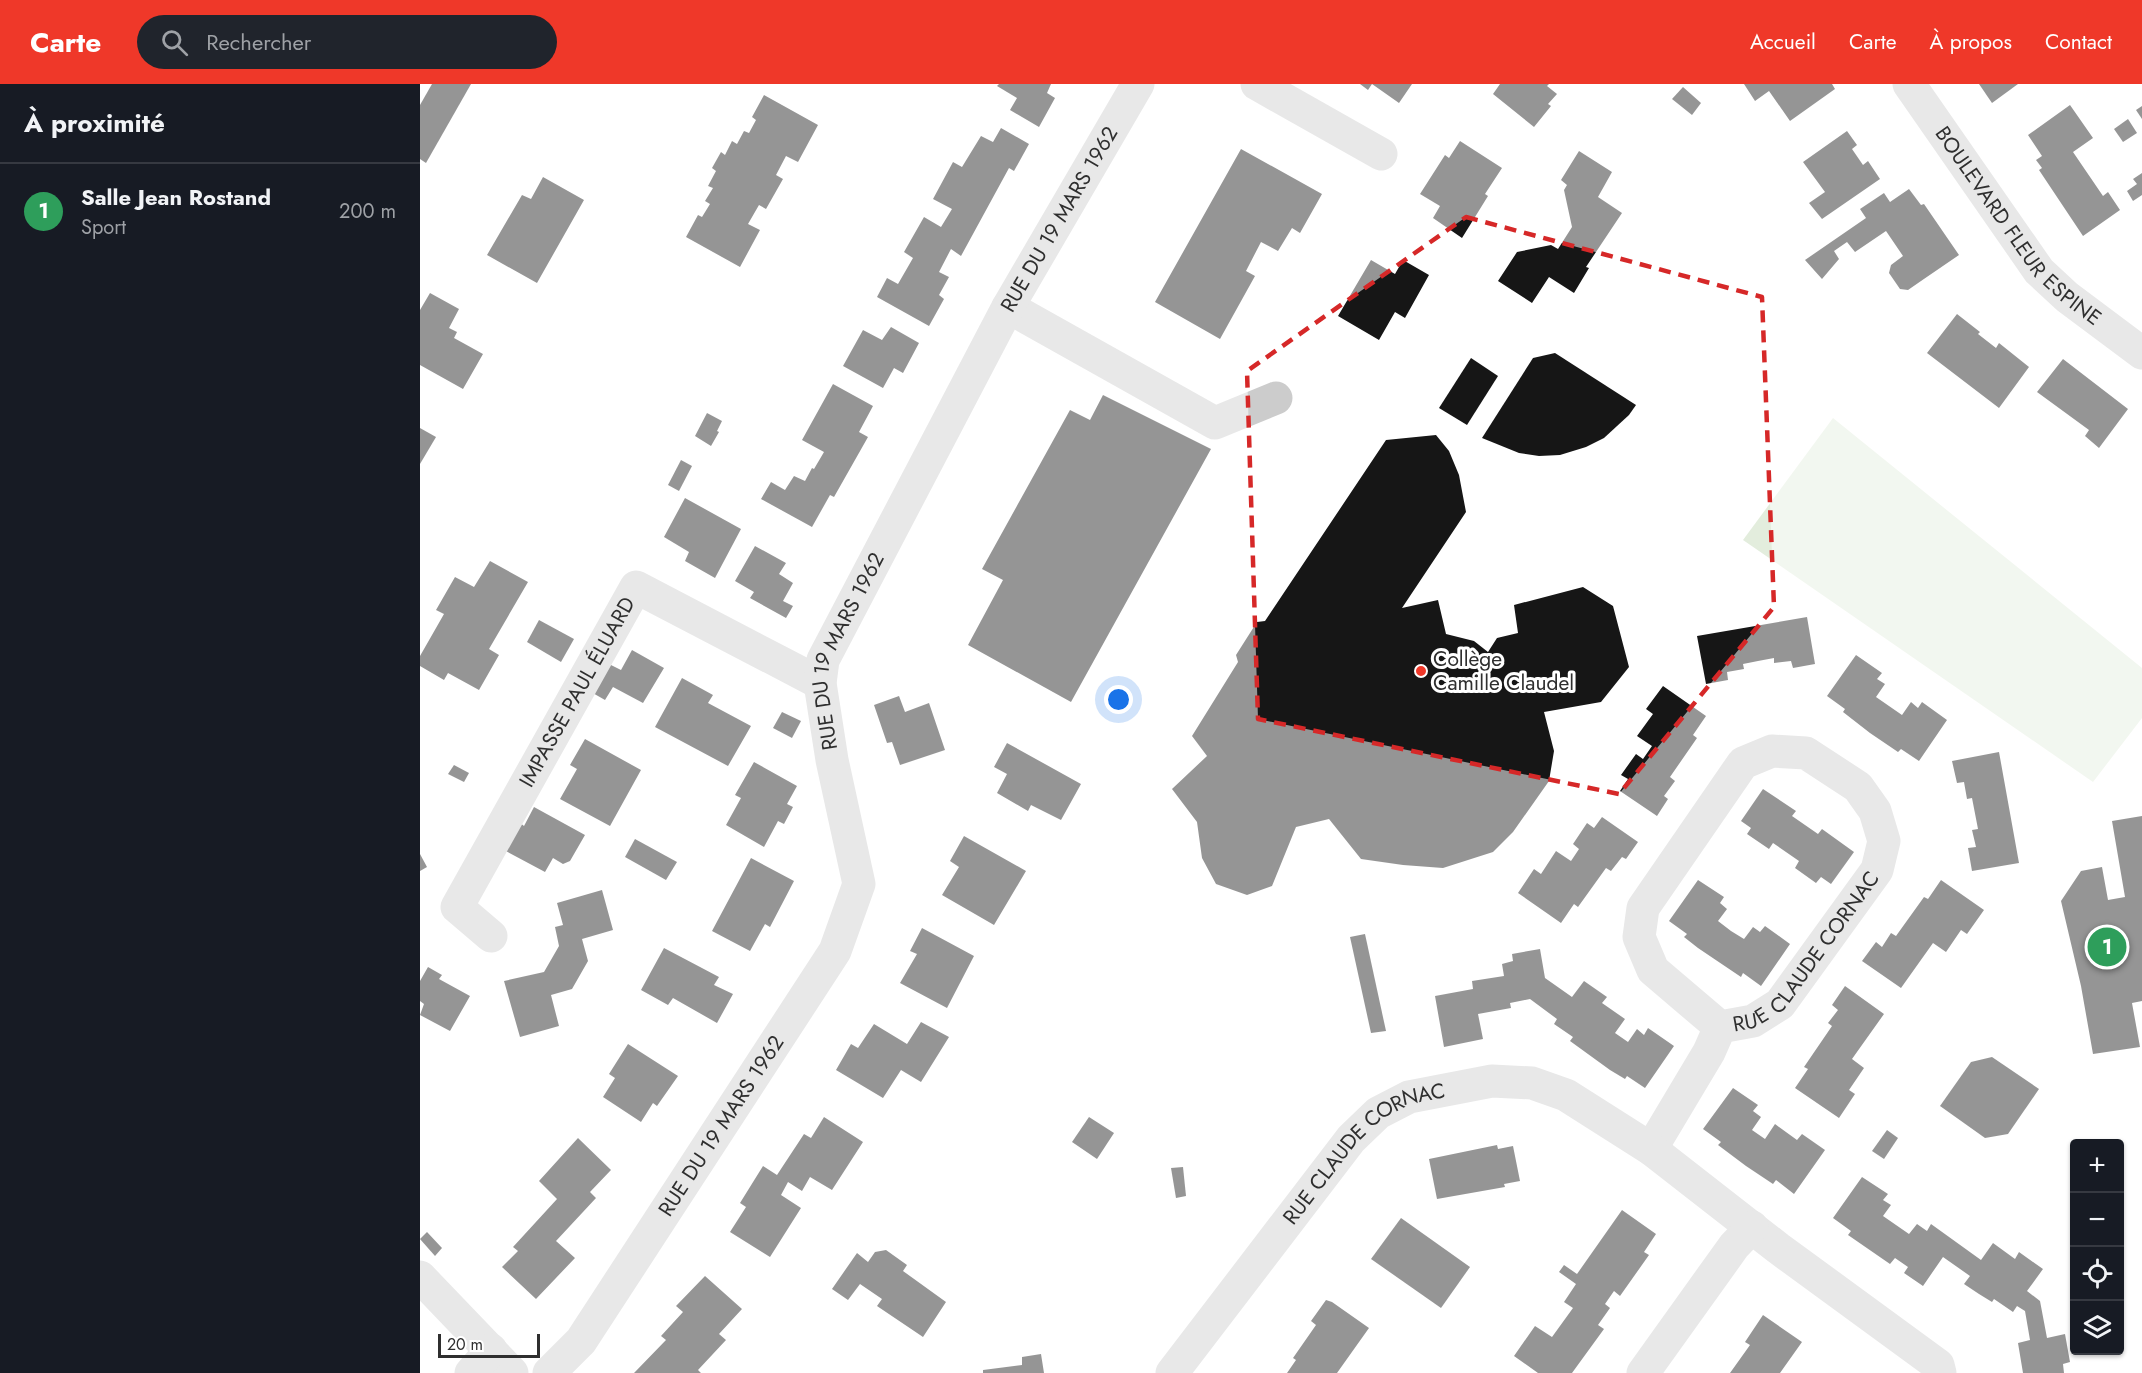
<!DOCTYPE html>
<html lang="fr">
<meta charset="utf-8">
<style>
:root{--surface:#171b24;--page:#20242c;--text:#f1f3f6;--muted:#9ea1a6;--line:#363941;--accent:#ef3829}
body{margin:0;font-family:Jost,sans-serif;background:var(--page);color:var(--text)}
.controls{position:absolute;right:18px;bottom:18px;display:grid;overflow:hidden;border-radius:6px;box-shadow:0 2px 4px #0004}
.controls button{width:54px;height:54px;display:grid;place-items:center;padding:0;border:0;border-bottom:2px solid var(--line);background:var(--surface);color:var(--text);font:30px sans-serif}
.scale{position:absolute;left:18px;bottom:15px;width:102px;box-sizing:border-box;padding-left:6px;border:3px solid #2f2f2f;border-top:0;font-size:16px;line-height:21px;white-space:nowrap;color:#2f2f2f;-webkit-text-stroke:4px #fff;paint-order:stroke}
.you{position:absolute;left:699px;top:616px;width:21px;height:21px;margin:-15px;border:4px solid #fff;border-radius:50%;background:#1a73e8;box-shadow:0 0 0 9px #1a73e833}
.badge{display:grid;place-items:center;width:39px;height:39px;border-radius:50%;background:var(--accent);color:#fff;font-size:20px;font-weight:700}
.pin{position:absolute;translate:-50% -50%;border:3px solid #fff;box-shadow:0 2px 6px #0006}
.list{margin:0;padding:0;list-style:none}
h2{display:flex;justify-content:space-between;align-items:center;height:78px;margin:0;padding:0 24px;font-size:26px}
h2 small{font-size:20px;font-weight:400;color:var(--muted)}
.list li{display:grid;grid-template-columns:39px 1fr auto;gap:18px;align-items:center;box-sizing:border-box;height:96px;padding:0 24px;border-top:2px solid var(--line)}
.list b{display:block;font-size:22px;white-space:nowrap}
.list p{margin:0;font-size:20px;white-space:nowrap;color:var(--muted)}
.list em{font-size:20px;font-style:normal;color:var(--muted)}
.icon{flex:none;width:33px;height:33px;fill:none;stroke:currentColor;stroke-width:2;stroke-linecap:round;stroke-linejoin:round}
.map{position:relative;flex:none;width:1722px;height:1289px;overflow:hidden}
header{display:flex;align-items:center;gap:36px;box-sizing:border-box;height:84px;padding:0 30px;background:var(--accent);color:#fff}
header strong{font-size:28px}
nav{display:flex;gap:33px;margin-inline-start:auto;font-size:21px}
.search{width:420px;height:54px;background:var(--page);display:flex;align-items:center;gap:15px;box-sizing:border-box;padding:0 21px;border-radius:33px;color:var(--muted);font-size:22px}
main{display:flex}
aside{flex:1;background:var(--surface)}
.map>svg:first-child{display:block}
.green{fill:#e3eddd}
.building{fill:#161616}
.lines{fill:none;stroke-linecap:round;stroke-linejoin:round}
.minor{stroke:#ccc;stroke-width:33}
.marked{fill:none;stroke:#d62828;stroke-width:4.5;stroke-dasharray:12 8;stroke-linejoin:round}
.poi-dot{fill:#ef3829;stroke:#fff;stroke-width:2}
.labels{text-anchor:middle;stroke-width:6;stroke-linejoin:round;paint-order:stroke}
.street-label{font-size:21px;fill:#2f2f2f;stroke:#fff}
.poi-label{font-size:21px;fill:#2f2f2f;stroke:#fff;text-anchor:start}
</style>
<header>
<strong>Carte</strong>
<div class="search"><svg class="icon" aria-label="search" viewBox="0 0 24 24"><circle cx="10" cy="10" r="6"/><path d="M15 15l6 6"/></svg>Rechercher</div>
<nav><a>Accueil</a><a>Carte</a><a>À propos</a><a>Contact</a></nav>
</header>
<main>
<aside>
<h2>À proximité<small></small></h2>
<ul class="list">
<li><span class="badge" style="background:#2e9e5b">1</span><div><b>Salle Jean Rostand</b><p>Sport</p></div><em>200 m</em></li>
</ul>
</aside>
<div class="map">
<svg width="1722" height="1289" viewBox="0 0 1722 1289">
<rect width="100%" height="100%" fill="#fff"/>
<path class="green" d="M1413,334L1722,584V634L1673,698L1323,456Z"/>
<g class="building">
<path d="M12,0H51L6,79L0,75V21Z"/>
<path d="M579,0H631L627,9L635,14L619,43L590,26L597,14L577,2Z"/>
<path d="M940,0H992L979,19L952,0L948,6Z"/>
<path d="M1080,0H1129L1127,2L1137,10L1128,20L1131,22L1114,43L1073,10Z"/>
<path d="M1324,0H1412L1415,5L1370,37L1349,7L1335,17Z"/>
<path d="M1559,0H1598L1572,19Z"/>
<path d="M1263,3L1281,19L1272,31L1252,15Z"/>
<path d="M344,11L398,41L378,78L366,72L356,91L363,95L346,125L339,121L328,140L340,146L320,183L266,153L278,131L282,133L290,120L285,117L293,104L288,102L296,87L292,84L301,68L305,71L312,57L317,60L324,47L329,49L336,36L332,33Z"/>
<path d="M1650,21L1673,54L1653,68L1683,112L1688,108L1700,126L1663,152L1619,86L1622,84L1616,76L1622,72L1608,51Z"/>
<path d="M1722,22V35L1716,26Z"/>
<path d="M1708,35L1717,49L1703,58L1694,45Z"/>
<path d="M581,44L609,60L594,87L589,84L541,172L531,165L519,188L529,193L519,211L524,215L509,242L457,213L467,194L478,200L493,174L484,168L504,133L521,143L532,125L513,115L533,78L542,83L561,52L573,58Z"/>
<path d="M1427,47L1437,61L1432,65L1443,81L1448,77L1460,95L1402,135L1389,119L1405,108L1383,78Z"/>
<path d="M1040,57L1082,84L1065,110L1068,112L1042,154L1013,134L1020,122L1000,110L1025,71L1029,74Z"/>
<path d="M821,65L902,110L880,149L872,144L858,167L841,158L826,187L835,192L800,255L735,218Z"/>
<path d="M1159,67L1192,88L1178,113L1202,129L1166,183L1169,184L1154,209L1129,193L1112,219L1078,197L1097,168L1131,161L1138,165L1152,143L1144,106L1147,101L1141,96Z"/>
<path d="M1722,89V111L1713,117L1707,107L1717,100L1713,95Z"/>
<path d="M123,93L164,116L117,199L67,171L102,111L111,115Z"/>
<path d="M1489,105L1501,121L1504,120L1539,171L1501,197L1488,206L1480,205L1469,189L1471,181L1483,172L1466,147L1435,168L1427,158L1414,167L1419,175L1402,195L1385,176L1446,134L1440,125L1464,109L1470,118Z"/>
<path d="M951,176L975,190L983,176L1009,191L985,234L975,228L959,256L918,232Z"/>
<path d="M10,209L39,225L29,244L37,248L34,254L63,270L43,305L0,281V226Z"/>
<path d="M1537,230L1560,248L1558,250L1576,264L1579,259L1609,283L1579,324L1507,269Z"/>
<path d="M471,243L499,259L483,289L474,284L463,304L423,282L443,246L462,256Z"/>
<path d="M1135,269L1216,321L1209,331L1184,354L1166,363L1140,371L1119,372L1099,369L1062,354L1113,274Z"/>
<path d="M1051,274L1078,292L1047,341L1019,324Z"/>
<path d="M1643,275L1708,325L1679,364L1665,352L1669,346L1617,308Z"/>
<path d="M413,300L453,322L439,348L448,353L414,413L410,411L392,443L341,415L351,398L365,406L374,392L385,397L392,384L394,385L404,368L382,356Z"/>
<path d="M683,311L791,365L651,618L548,561L583,496L562,485L650,326L670,336Z"/>
<path d="M287,329L302,337L297,347L299,348L291,362L275,352Z"/>
<path d="M0,344L16,353L0,380Z"/>
<path d="M1016,351L1029,367L1039,391L1046,428L982,524L1018,516L1026,550L1054,557L1068,568L1077,554L1098,549L1094,521L1163,503L1193,522L1209,583L1181,618L1124,628L1134,667L1129,697L1093,748L1073,768L1023,784L983,781L941,775L909,735L876,743L852,802L827,811L796,800L782,774L777,738L752,705L787,672L772,652L818,578L816,571L837,538L845,537L966,356Z"/>
<path d="M261,376L272,382L259,407L248,401Z"/>
<path d="M265,414L321,445L295,494L265,477L269,468L244,453Z"/>
<path d="M335,462L366,479L359,490L373,499L363,517L373,522L366,534L330,514L334,508L315,497Z"/>
<path d="M70,477L108,498L69,565L79,571L59,606L28,589L24,596L0,582V572L24,530L16,526L35,493L54,503Z"/>
<path d="M1387,533L1395,580L1373,584L1371,577L1354,579V574L1338,577L1323,580L1324,585L1307,588L1308,596L1286,600L1277,552Z"/>
<path d="M119,536L154,555L141,578L107,558Z"/>
<path d="M212,566L244,584L223,619L193,603L185,616L171,608L187,579L201,586Z"/>
<path d="M1436,571L1462,589L1457,595L1465,600L1456,613L1482,631L1491,618L1498,624L1502,618L1527,636L1499,677L1481,665L1478,668L1450,649L1423,628L1425,625L1407,612Z"/>
<path d="M262,594L293,611L288,619L331,642L308,682L235,643Z"/>
<path d="M1243,602L1286,632L1273,651L1277,654L1250,693L1255,697L1244,712L1248,715L1237,732L1200,707L1208,695L1201,691L1216,670L1223,675L1232,662L1217,652L1233,630L1226,625Z"/>
<path d="M479,612L485,628L509,619L525,666L480,681L472,658L467,659L454,621Z"/>
<path d="M362,628L381,637L372,654L353,644Z"/>
<path d="M165,655L221,686L190,742L140,715L157,685L150,681Z"/>
<path d="M587,659L661,700L641,736L611,721L608,727L577,709L587,690L574,683Z"/>
<path d="M1579,668L1599,779L1552,787L1548,764L1556,763L1552,746L1558,745L1552,714L1547,715L1544,698L1537,699L1532,677Z"/>
<path d="M334,678L377,702L367,720L373,723L364,740L358,737L344,763L306,741L321,714L315,711Z"/>
<path d="M34,681L49,689L44,698L28,690Z"/>
<path d="M1343,705L1376,727L1372,732L1398,750L1402,745L1434,768L1411,800L1401,793L1396,799L1375,784L1379,777L1353,759L1349,765L1327,750L1331,744L1321,737Z"/>
<path d="M114,723L165,751L150,777L143,780L133,774L125,788L84,766L99,738L104,742Z"/>
<path d="M1722,732V917L1712,919L1720,963L1673,970L1661,902L1641,817L1661,787L1682,783L1688,816L1705,813L1692,737Z"/>
<path d="M1182,733L1218,758L1206,775L1202,773L1191,787L1186,784L1158,823L1154,820L1141,839L1098,809L1114,785L1121,790L1136,767L1151,777L1159,765L1153,760L1167,739L1174,744Z"/>
<path d="M544,752L606,787L574,841L522,811L539,783L530,777Z"/>
<path d="M215,755L257,778L246,796L205,773Z"/>
<path d="M0,770L7,783L0,787Z"/>
<path d="M331,774L374,797L350,843L345,840L330,867L292,847Z"/>
<path d="M1278,796L1304,813L1300,819L1307,825L1298,837L1311,847L1324,855L1333,843L1340,848L1345,842L1370,860L1341,902L1323,889L1321,893L1278,864L1264,853L1267,850L1249,837Z"/>
<path d="M1521,796L1564,826L1547,850L1541,846L1526,868L1513,859L1481,904L1442,877L1456,858L1462,863L1471,849L1476,852L1504,813L1508,815Z"/>
<path d="M182,806L193,846L162,855L168,877L152,905L131,911L139,942L100,953L84,897L124,888L139,862L135,843L143,841L137,819Z"/>
<path d="M502,844L554,872L527,924L480,899L497,870L490,867Z"/>
<path d="M945,850L966,947L951,949L930,853Z"/>
<path d="M244,864L299,893L294,901L313,910L297,939L253,914L248,921L221,906Z"/>
<path d="M1120,865L1125,894L1152,913L1164,897L1187,913L1182,919L1205,935L1195,949L1208,958L1217,945L1224,951L1228,944L1254,962L1225,1004L1207,992L1205,995L1190,986L1150,957L1153,953L1134,940L1137,935L1110,915L1090,919L1091,924L1058,930L1063,955L1024,963L1015,912L1053,905L1052,897L1084,892L1082,880L1093,877L1092,870Z"/>
<path d="M8,883L22,891L19,895L50,912L30,947L0,931L4,920L0,917V897Z"/>
<path d="M1425,902L1464,930L1432,975L1444,984L1429,1006L1435,1010L1419,1034L1375,1004L1388,985L1384,983L1412,942L1408,939L1418,926L1412,921Z"/>
<path d="M501,938L529,953L501,998L481,986L463,1014L416,986L431,960L438,964L454,940L487,960Z"/>
<path d="M208,960L258,992L237,1022L233,1019L221,1038L183,1013L195,994L189,990Z"/>
<path d="M1572,973L1619,1005L1588,1050L1565,1054L1520,1022L1551,978Z"/>
<path d="M1313,1004L1338,1021L1333,1027L1341,1033L1332,1046L1345,1055L1355,1040L1377,1056L1382,1050L1405,1066L1374,1110L1356,1096L1353,1100L1326,1082L1298,1061L1301,1058L1283,1045Z"/>
<path d="M404,1033L443,1058L412,1106L390,1093L382,1107L368,1098L361,1111L381,1124L350,1173L310,1148L326,1123L320,1119L343,1082L357,1091L384,1050L391,1054Z"/>
<path d="M669,1033L694,1049L677,1075L652,1058Z"/>
<path d="M1467,1046L1478,1054L1464,1075L1452,1067Z"/>
<path d="M158,1054L191,1086L170,1108L176,1114L136,1157L155,1174L116,1215L82,1183L98,1167L93,1163L137,1115L119,1097Z"/>
<path d="M1077,1061L1078,1065L1093,1062L1100,1097L1084,1100L1085,1103L1017,1115L1009,1075Z"/>
<path d="M763,1083L766,1112L756,1114L751,1084Z"/>
<path d="M1442,1093L1468,1110L1463,1116L1471,1121L1463,1132L1489,1150L1497,1140L1507,1147L1511,1140L1561,1176L1573,1159L1595,1175L1599,1168L1623,1185L1607,1207L1620,1217L1627,1254L1645,1250L1650,1278L1643,1280L1644,1289H1603L1598,1259L1610,1256L1605,1227L1597,1222L1593,1228L1574,1215L1572,1218L1559,1210L1544,1200L1550,1192L1523,1173L1503,1202L1484,1189L1488,1183L1475,1174L1470,1180L1428,1151L1431,1147L1413,1134Z"/>
<path d="M1202,1126L1236,1150L1224,1168L1229,1171L1200,1212L1194,1207L1185,1220L1190,1224L1178,1241L1184,1245L1152,1289H1118L1094,1272L1115,1242L1132,1253L1153,1224L1144,1218L1156,1200L1139,1188L1144,1181L1157,1190Z"/>
<path d="M981,1134L1050,1183L1021,1224L951,1175Z"/>
<path d="M7,1148L22,1164L15,1172L0,1155Z"/>
<path d="M466,1166L487,1181L483,1187L526,1218L503,1253L457,1222L462,1215L440,1200L428,1216L412,1205L437,1169L448,1178L455,1168Z"/>
<path d="M285,1192L322,1225L299,1250L306,1256L278,1286L281,1289H214L246,1256L241,1252L263,1228L256,1222Z"/>
<path d="M906,1216L912,1218L949,1244L917,1289H867L876,1276L873,1274L896,1241L891,1237Z"/>
<path d="M1343,1231L1382,1258L1360,1289H1310L1330,1261L1325,1258Z"/>
<path d="M621,1270L624,1289H563V1286L602,1281V1273Z"/>
</g>
<g class="lines">
<g class="minor">
<path d="M837,0L961,70"/>
<path id="s1" d="M1489,0L1619,187L1647,213L1722,269"/>
<path d="M588,223L795,339L856,314"/>
<path id="s2" d="M71,852L37,823L216,503L400,599"/>
<path id="s3" d="M1231,1065L1289,968L1300,943L1333,937L1360,920L1457,786L1464,757L1455,727L1438,703L1386,669L1352,667L1323,679L1223,824L1219,853L1233,886L1300,943"/>
<path d="M0,1193L92,1289"/>
<path d="M51,1289L71,1266"/>
<path id="s4" d="M129,1289L161,1257L415,867L439,800L412,676L400,599L403,576L588,223L718,0"/>
<path id="s5" d="M752,1289L931,1055L958,1029L989,1013L1072,997L1112,999L1146,1011L1231,1065L1358,1164L1518,1281L1520,1289"/>
<path d="M1223,1289L1314,1162L1332,1143"/>
</g>
</g>
<path d="M0 0H1722V1289H0ZM1046,133L1342,213L1354,523L1199,710L838,635L827,287Z" fill="#fff" fill-opacity=".55" fill-rule="evenodd"/>
<path class="marked" d="M1046,133L1342,213L1354,523L1199,710L838,635L827,287Z"/>
<circle class="poi-dot" cx="1001" cy="587" r="6"/>
<g class="labels">
<g class="street-label">
<text dy="7" stroke="none"><textPath href="#s4" startOffset="1310">RUE DU 19 MARS 1962</textPath></text>
<text dy="7" stroke="none"><textPath href="#s1" startOffset="180">BOULEVARD FLEUR ESPINE</textPath></text>
<text dy="7" stroke="none"><textPath href="#s4" startOffset="824">RUE DU 19 MARS 1962</textPath></text>
<text dy="7" stroke="none"><textPath href="#s2" startOffset="291">IMPASSE PAUL ÉLUARD</textPath></text>
<text dy="7" stroke="none"><textPath href="#s3" startOffset="260">RUE CLAUDE CORNAC</textPath></text>
<text dy="7" stroke="none"><textPath href="#s4" startOffset="302">RUE DU 19 MARS 1962</textPath></text>
<text dy="7" stroke="none"><textPath href="#s5" startOffset="297">RUE CLAUDE CORNAC</textPath></text>
</g>
<g class="poi-label">
<text x="1013" y="582">Collège<tspan x="1013" dy="24">Camille Claudel</tspan></text>
</g>
</g>
</svg>
<div class="controls">
<button>+</button>
<button>−</button>
<button><svg class="icon" aria-label="locate" viewBox="0 0 24 24"><circle cx="12" cy="12" r="6"/><path d="M12 2v4M12 18v4M2 12h4M18 12h4"/></svg></button>
<button><svg class="icon" aria-label="layers" viewBox="0 0 24 24"><path d="M12 4l9 5-9 5-9-5zM3 14l9 5 9-5"/></svg></button>
</div>
<div class="scale">20 m</div>
<div class="you"></div>
<div class="pin badge" style="left:1687px;top:863px;background:#2e9e5b">1</div>
</div>
</main>
